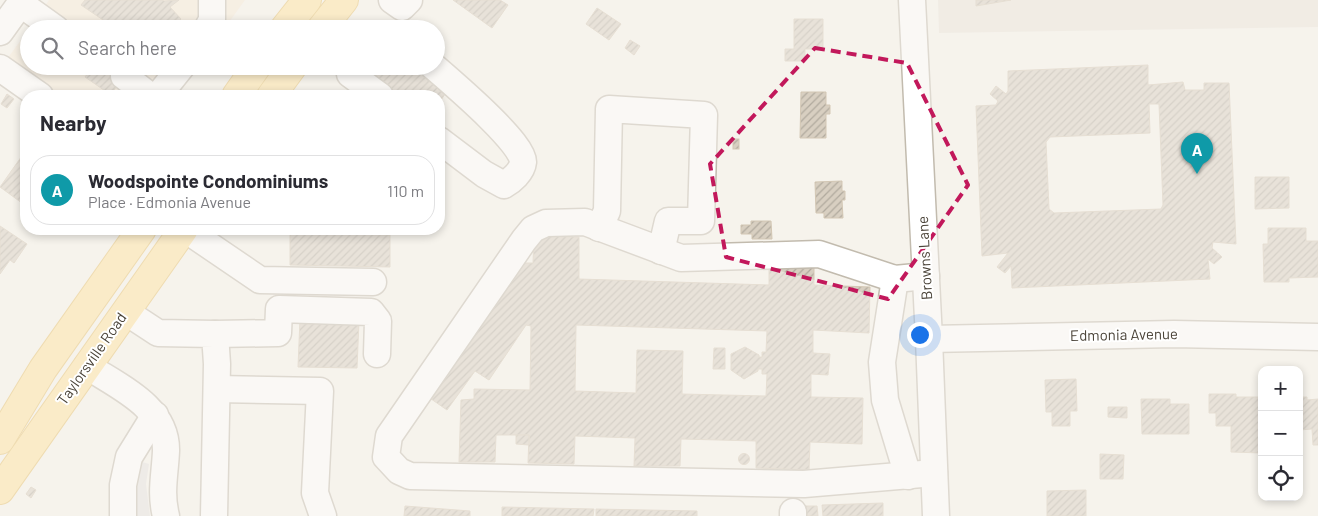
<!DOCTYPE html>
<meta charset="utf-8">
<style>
:root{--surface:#fff;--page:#f7f7f7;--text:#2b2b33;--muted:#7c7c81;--line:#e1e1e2;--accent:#ea580c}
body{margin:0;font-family:Barlow,sans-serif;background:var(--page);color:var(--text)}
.controls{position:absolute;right:15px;bottom:15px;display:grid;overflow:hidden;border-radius:10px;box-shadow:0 2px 8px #0003}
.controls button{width:45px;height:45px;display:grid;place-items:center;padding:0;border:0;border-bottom:1px solid var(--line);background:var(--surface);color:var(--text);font:25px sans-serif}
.you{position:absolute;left:919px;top:334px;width:18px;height:18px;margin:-12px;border:4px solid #fff;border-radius:50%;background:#1a73e8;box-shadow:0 0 0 8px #1a73e833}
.badge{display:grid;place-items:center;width:32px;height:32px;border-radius:50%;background:var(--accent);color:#fff;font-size:16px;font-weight:700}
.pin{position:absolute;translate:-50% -41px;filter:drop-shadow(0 1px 2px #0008)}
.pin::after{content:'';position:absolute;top:26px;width:18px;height:15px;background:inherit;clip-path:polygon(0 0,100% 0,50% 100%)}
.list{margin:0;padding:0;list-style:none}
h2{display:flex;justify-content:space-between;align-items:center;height:65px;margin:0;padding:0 20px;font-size:21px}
h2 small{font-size:16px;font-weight:400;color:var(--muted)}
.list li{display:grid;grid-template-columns:32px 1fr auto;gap:15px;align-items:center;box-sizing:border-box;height:70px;margin:0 10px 10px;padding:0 10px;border:1px solid var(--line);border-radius:20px}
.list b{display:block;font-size:19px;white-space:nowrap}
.list p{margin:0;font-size:16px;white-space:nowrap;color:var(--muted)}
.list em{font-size:16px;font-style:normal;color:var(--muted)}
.icon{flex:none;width:28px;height:28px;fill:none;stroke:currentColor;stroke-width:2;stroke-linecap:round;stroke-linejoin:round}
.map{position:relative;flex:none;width:1318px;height:516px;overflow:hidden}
.search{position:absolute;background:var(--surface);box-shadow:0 2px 8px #0003;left:20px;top:20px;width:425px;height:55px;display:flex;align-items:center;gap:12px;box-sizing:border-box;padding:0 18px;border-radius:28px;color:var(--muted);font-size:19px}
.panel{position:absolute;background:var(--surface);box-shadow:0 2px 8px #0003;left:20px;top:90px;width:425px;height:145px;border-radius:20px}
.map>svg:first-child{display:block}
.residential{fill:#eae5da}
.commercial{fill:#f7ead8}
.parking{fill:#e5e3e0}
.building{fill:url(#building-hatch);stroke:#d3c7b4;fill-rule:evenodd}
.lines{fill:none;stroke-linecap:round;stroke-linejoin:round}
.minor-casing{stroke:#c2bbae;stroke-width:29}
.major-casing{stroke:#e6c16a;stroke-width:30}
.minor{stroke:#fff;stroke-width:26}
.major{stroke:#ffe39c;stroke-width:28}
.marked{fill:none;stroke:#c2185b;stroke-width:4;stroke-dasharray:10 6;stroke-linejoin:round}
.labels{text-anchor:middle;stroke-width:4;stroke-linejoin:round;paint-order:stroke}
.street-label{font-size:15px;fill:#4b4439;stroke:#fff}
</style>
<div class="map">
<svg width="1318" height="516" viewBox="0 0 1318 516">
<defs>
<pattern id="building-hatch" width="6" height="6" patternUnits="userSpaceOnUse" patternTransform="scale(1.25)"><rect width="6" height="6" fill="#d8cfc1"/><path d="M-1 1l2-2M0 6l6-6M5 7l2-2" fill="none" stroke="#b1aa9e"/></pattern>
</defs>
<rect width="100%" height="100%" fill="#f6f3ec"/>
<path class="residential" d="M938,0H1318V27L939,33Z"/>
<g class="commercial">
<path d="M49,0H245L224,29H29Z"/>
<path d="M29,29V66H197L175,96H61L7,59Z"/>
</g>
<path class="parking" d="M117,454L149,464L146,484L150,516H109L112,469Z"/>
<g class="building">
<path d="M85,0H162L164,1L179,0L170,7L181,19L171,29H106L109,24L81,5Z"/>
<path d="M453,0H500L508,5L492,28Z"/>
<path d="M976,0H1011L976,6Z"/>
<path d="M597,8L621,24L609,40L586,24Z"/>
<path d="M794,19H823V49H805V61H785V49H794Z"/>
<path d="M630,40L640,46L634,55L625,48Z"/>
<path d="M1148,65V85L1183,82L1185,90H1204V83H1229L1236,244L1213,242L1212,248L1222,257L1214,264L1208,259L1210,279L1012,288L1011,266L1005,273L997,267L1008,253L982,256L976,106L996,105L998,101L990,94L996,86L1006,94L1008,91V71ZM1149,104H1159L1163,205L1161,209L1054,213L1049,209L1046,142L1050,137L1150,133Z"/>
<path d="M93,66H130L111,95L85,77Z"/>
<path d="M382,66H414L447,91L439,103V96H393L381,88L373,78Z"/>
<path d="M801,92H826V105H830V114H826V138H800Z"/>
<path d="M7,94L14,99L7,108L1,104Z"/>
<rect x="733" y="139" width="6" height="10"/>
<path d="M24,153L26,154V206L0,187Z"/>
<path d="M1255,177H1289V208L1255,209Z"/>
<path d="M842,181V191H845V200H842L843,218H824V213H816L815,182Z"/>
<path d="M751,221H771L772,239H752V234H741V225H751Z"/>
<path d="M0,226L27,244L14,263L10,260L0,274Z"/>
<path d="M1268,228H1306V241H1318V277L1289,278V282H1264L1263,244H1268Z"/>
<path d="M290,233L390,235V267L290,265Z"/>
<path d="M534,236L579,237V279L769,285V266L814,267V285L870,287L869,333L813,330V353L830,354L828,375L811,374V397L863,398L862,444L810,442L809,470L756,468V441L681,439L680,466H634L635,438L575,436L574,464L528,463L529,435H496L495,462H459L461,400L474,399V389L530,390L531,326L526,325L489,380L475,371L447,410L424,394L517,263H533ZM576,325L767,331L766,352H762V357H759V355L745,347L731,354V370L744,379L758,371V369H762V374H767L766,396L682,394L683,351L637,350L636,393L575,391Z"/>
<path d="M300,319L359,321L357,368L298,367Z"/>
<path d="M714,348H725V369H713Z"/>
<path d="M1076,379L1077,411H1070V426H1052V412H1046L1045,380Z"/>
<path d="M1209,394H1236V397H1262V453L1231,452V426H1216V413H1209Z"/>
<path d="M1299,397H1307V400L1318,399V445H1313L1312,429L1299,430Z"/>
<path d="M1141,399H1170V404H1189V434H1142Z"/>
<path d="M1108,407H1127V418L1108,417Z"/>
<path d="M516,435H529V445L516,444Z"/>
<circle cx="744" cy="459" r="5.5"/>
<path d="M1100,454L1124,455L1123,479H1100Z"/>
<path d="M31,487L36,490L31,498L26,494Z"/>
<path d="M1086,490V516H1047V491Z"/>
<path d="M883,503V516H823L822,505Z"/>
<path d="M405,506L470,511V516H404Z"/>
<path d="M799,506H817L818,516H799Z"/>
<path d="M502,507L594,509L593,516H502Z"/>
<path d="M596,509L697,511V516H596Z"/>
</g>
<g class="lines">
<defs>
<g id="minor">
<path d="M392,0L402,7L409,0"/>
<path d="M912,0L929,339L936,516"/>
<path d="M21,4L56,29"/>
<path d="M207,29L212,20V0"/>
<path d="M0,32L23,0"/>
<path d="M349,66L350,74L380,96"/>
<path d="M433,66C449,80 524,143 523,162C522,172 511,181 504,185L484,174L439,140"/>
<path d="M0,68L40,96"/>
<path d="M124,76L150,96"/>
<path d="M158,96L182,66"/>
<path d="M599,228L607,211L609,109L704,115L701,221H668L661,251"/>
<path d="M185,229L260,280L373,282"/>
<path d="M926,276L895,279L819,254L681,258L585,222L546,223L533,229L524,240L389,436L386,457L399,471L410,476L804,484L934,473"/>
<path d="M895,279L882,362L885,400L908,476"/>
<path d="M126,312L158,333L215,334L217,364L214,516"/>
<path d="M215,334L278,333L279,309L371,312L378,321L377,354"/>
<path d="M929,339L1174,334L1318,337"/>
<path d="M87,366C119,387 167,407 166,451C165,474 160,493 166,516"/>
<path d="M217,389L320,391L315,493L323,516"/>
<path d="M793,512V516"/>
<path d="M123,516V485L129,457L155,415"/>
</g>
<g id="major">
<path d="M284,29L307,0"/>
<path d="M321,29L344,0"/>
<path d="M236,96L257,66"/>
<path d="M271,96L293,66"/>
<path d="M0,440L43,369L142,229"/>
<path d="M0,490L184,229"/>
</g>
</defs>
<use href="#minor" class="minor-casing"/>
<use href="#major" class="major-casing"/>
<use href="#minor" class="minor"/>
<use href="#major" class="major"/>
</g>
<path d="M0 0H1318V516H0ZM815,48L907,63L968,185L888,299L726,257L710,164Z" fill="#f6f3ec" fill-opacity=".55" fill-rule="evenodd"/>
<path class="marked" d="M815,48L907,63L968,185L888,299L726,257L710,164Z"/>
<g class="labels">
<g class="street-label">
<text transform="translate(925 258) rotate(-93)" y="5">Browns Lane</text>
<text transform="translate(1124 335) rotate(-1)" y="5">Edmonia Avenue</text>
<text transform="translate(92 359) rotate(-55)" y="5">Taylorsville Road</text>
</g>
</g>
</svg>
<div class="controls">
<button>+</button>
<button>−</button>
<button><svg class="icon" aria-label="locate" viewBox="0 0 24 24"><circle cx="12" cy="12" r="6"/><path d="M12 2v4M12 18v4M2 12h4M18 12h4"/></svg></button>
</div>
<div class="you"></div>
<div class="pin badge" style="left:1197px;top:174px;background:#0f9aa8">A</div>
<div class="search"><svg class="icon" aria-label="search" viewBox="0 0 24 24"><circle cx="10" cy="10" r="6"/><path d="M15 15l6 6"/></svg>Search here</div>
<section class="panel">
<h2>Nearby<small></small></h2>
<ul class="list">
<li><span class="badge" style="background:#0f9aa8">A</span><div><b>Woodspointe Condominiums</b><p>Place · Edmonia Avenue</p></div><em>110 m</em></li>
</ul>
</section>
</div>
